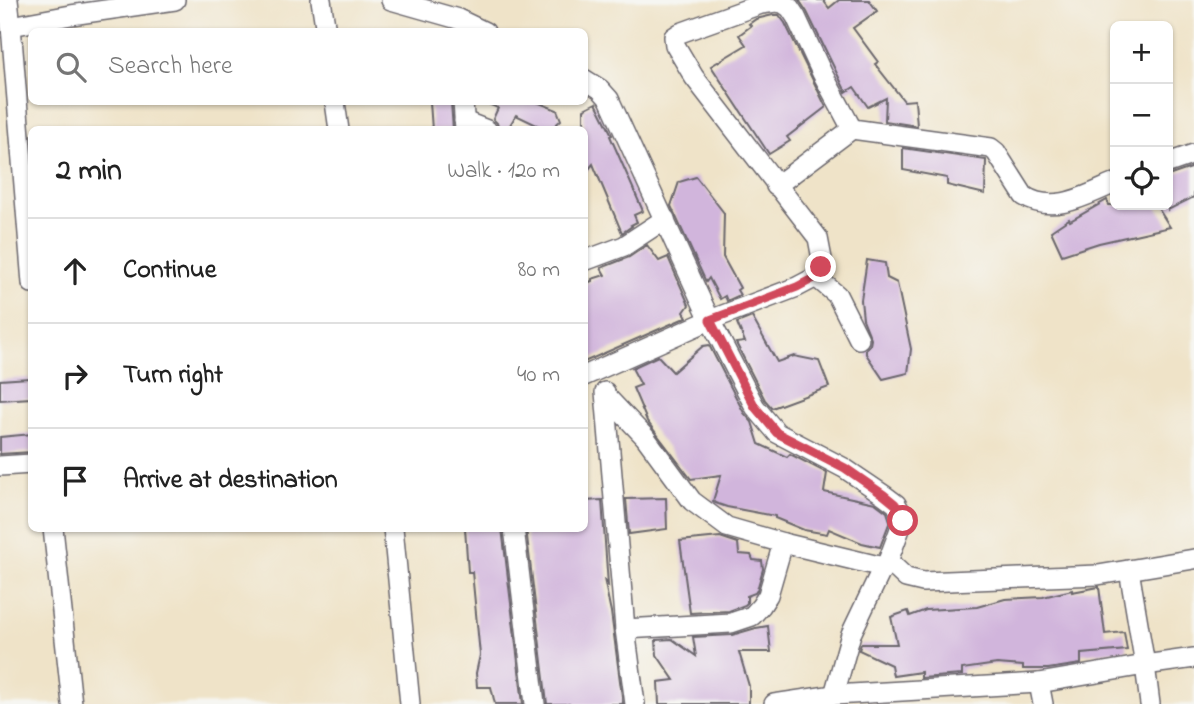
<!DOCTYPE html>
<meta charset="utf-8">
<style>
:root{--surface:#fff;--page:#f2f2f2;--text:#222;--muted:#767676;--line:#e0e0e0}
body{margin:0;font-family:"Indie Flower",sans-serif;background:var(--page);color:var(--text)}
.controls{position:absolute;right:21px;top:21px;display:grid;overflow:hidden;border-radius:10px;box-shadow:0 2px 5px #0004}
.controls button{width:63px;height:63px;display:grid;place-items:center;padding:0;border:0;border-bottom:2px solid var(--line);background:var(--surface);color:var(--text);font:35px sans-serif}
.stop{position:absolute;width:21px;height:21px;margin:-16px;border:5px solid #d1495b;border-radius:50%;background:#fff}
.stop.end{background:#d1495b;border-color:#fff;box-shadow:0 2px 7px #0008}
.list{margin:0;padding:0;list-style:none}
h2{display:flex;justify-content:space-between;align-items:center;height:91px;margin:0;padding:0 28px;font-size:30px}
h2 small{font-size:23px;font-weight:400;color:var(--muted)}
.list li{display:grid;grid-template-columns:46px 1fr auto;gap:21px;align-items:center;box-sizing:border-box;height:105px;padding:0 28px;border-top:2px solid var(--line)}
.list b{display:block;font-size:26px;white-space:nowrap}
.list em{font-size:23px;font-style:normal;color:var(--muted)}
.icon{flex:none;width:38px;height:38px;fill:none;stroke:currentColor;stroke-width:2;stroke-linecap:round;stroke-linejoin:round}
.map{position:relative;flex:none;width:1194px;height:704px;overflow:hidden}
.search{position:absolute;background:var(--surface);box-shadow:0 2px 5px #0004;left:28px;top:28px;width:560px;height:77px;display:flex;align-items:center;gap:18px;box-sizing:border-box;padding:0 24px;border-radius:10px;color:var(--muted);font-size:26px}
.panel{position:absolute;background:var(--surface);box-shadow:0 2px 5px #0004;left:28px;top:126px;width:560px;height:406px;border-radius:10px}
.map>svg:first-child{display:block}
.building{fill:#d1b5dc}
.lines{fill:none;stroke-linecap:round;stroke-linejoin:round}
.minor-casing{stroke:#6a666c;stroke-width:22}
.minor{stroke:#fff;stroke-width:19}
.route{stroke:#d1495b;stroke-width:9}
</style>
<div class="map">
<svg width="1194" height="704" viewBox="0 0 1194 704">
<rect width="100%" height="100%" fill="#f6f6f2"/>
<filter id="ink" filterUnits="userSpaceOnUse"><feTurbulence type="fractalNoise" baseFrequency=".0143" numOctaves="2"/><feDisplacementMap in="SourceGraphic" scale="14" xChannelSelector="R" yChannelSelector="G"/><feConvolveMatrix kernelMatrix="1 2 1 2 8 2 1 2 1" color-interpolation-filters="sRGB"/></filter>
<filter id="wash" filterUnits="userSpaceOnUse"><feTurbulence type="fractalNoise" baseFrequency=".00686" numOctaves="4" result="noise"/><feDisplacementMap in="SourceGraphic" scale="28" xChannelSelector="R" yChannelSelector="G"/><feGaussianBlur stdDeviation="1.57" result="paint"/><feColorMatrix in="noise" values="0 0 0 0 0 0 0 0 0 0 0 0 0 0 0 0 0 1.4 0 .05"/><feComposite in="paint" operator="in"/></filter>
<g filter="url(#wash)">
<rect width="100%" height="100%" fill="#efe3c8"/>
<g id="blocks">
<g class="building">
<path d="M799,0H823L829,8L839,0H869L877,11L853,28L878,62L875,64L904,101L915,100L917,126L885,121L886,98L868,107L854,87L846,92L807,12Z"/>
<path d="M773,15H779L785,23L826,107L787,137L790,141L769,154L711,66L746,45L739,35L751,26L749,24L756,19Z"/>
<path d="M430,102H451L453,130H432Z"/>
<path d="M484,102H537L557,110L561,120L550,130H547L516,115L507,130H499L497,123L493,119L498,108Z"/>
<path d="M596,103L612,135L610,136L643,211L634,215L637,222L631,225L632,226L622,233L593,164L584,175V109Z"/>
<path d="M903,148L986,160L985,194L947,185V178L903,170Z"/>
<path d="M1194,167V197L1168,210V176Z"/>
<path d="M696,177L724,213L723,257L740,288L737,290L740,295L727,301L725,296L720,299L709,278L706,282L671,206L679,182Z"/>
<path d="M1107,200L1109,205H1156L1170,227L1099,243L1062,255L1051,231L1069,219L1070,221Z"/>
<path d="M647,245L659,261L668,257L689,305L684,312L687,317L584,362V284L592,281V279L605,275L601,268L629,257Z"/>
<path d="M867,260L885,263L887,278L897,283L911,349L908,373L883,379L866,354V349L870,345L871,339L863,319L861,300Z"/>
<path d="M752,317L777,362L794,356L819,361L829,387L772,408L765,400L736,343L745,342L737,323Z"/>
<path d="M709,345L744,413L752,422L759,444L787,457L790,454L827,473L824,492L875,503L887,512L890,521L880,547L862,543L829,529L827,534L804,530L775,518V516L727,507L715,503L713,501L721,475L691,479L647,421L633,388L641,385L632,368L658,356L673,372L703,346Z"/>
<path d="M29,378L31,398L0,400V380Z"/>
<path d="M32,434V452L0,454V437Z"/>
<path d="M666,498L667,529L629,534L626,499Z"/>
<path d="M602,500L608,585L604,579L611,612L623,704H547L526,528H584V501Z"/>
<path d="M465,528H502L523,704H495L491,687H477L476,673L480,655L472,572H468Z"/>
<path d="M720,537L738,543L739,554L751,555L753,560L762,561L763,569L757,590L755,593L747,596V603L745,605L729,611L690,613L680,541Z"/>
<path d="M1099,587L1105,634L1124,632L1127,650L1081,654V664L1048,669H1023V666L997,664L962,669V675L921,678V672L893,676L891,665L859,650L861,644H897L891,617L908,611L910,616L926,610L977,607L1005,599L1043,597L1072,590V592Z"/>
<path d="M768,626L771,652H739L749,686V704H659L658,682L674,680L657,655L656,640L672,639L696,656L693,637L732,635L756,628Z"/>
</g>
</g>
</g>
<g filter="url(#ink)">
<use href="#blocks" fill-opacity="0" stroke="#6a666c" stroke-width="2"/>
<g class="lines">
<defs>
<g id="minor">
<path d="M8,0L11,26L32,283"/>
<path d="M321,0L326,32"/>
<path d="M391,0L458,19L485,32"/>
<path d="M11,26L71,15L175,0"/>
<path d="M584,79L600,89L609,99L710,320L755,407L777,433L844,468L884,495L896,504L900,511L903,521L888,561L883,567L851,634L834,695"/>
<path d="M335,102L339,130"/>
<path d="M463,102L465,130"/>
<path d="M464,121L487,130"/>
<path d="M1168,163L1194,154"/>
<path d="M776,186L852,129L991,148L996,152L1024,196C1053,215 1087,195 1115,183"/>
<path d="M584,261L624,246L665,219"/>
<path d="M816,277L837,295L859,339"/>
<path d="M584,376L710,320L797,287L816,277L822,259L818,238L694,77L675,45L674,37L680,33L761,4L776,2L783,3L790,8L796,17L822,73L852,129"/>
<path d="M605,392L625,629L635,704"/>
<path d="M606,396L645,437L692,501L727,527L783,543L883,567"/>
<path d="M0,466L32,464"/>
<path d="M53,528L72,704"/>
<path d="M393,528L410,704"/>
<path d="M514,528L535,704"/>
<path d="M888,561L906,578L923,582L1098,575L1194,559"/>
<path d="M1129,570L1145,665L1194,658"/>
<path d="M625,629L731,623L752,616L761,606L768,595L783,543"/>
<path d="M1039,683L1043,704"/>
<path d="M774,704L834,695L1039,683L1145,665L1150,704"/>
</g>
</defs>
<use href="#minor" class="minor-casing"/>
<use href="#minor" class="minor"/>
</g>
</g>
<g class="lines" filter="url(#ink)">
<path class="route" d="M821,267L816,277L797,287L710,320L755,407L777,433L845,468L884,495L895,504L900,511L903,521"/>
</g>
</svg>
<div class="controls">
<button>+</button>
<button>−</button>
<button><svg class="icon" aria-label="locate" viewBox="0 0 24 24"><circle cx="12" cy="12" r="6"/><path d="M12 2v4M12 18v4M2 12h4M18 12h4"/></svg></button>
</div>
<div class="stop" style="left:903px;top:521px"></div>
<div class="stop end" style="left:821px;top:267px"></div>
<div class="search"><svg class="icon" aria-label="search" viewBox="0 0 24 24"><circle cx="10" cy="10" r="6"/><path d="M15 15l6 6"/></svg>Search here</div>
<section class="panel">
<h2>2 min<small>Walk · 120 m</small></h2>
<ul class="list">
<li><svg class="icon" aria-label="ahead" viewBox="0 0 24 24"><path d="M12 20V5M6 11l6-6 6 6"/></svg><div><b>Continue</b></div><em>80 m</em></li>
<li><svg class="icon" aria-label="right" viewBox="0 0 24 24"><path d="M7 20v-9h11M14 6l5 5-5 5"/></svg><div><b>Turn right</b></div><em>40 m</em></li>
<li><svg class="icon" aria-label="arrive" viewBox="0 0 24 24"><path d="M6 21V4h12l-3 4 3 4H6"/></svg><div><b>Arrive at destination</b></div></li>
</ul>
</section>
</div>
